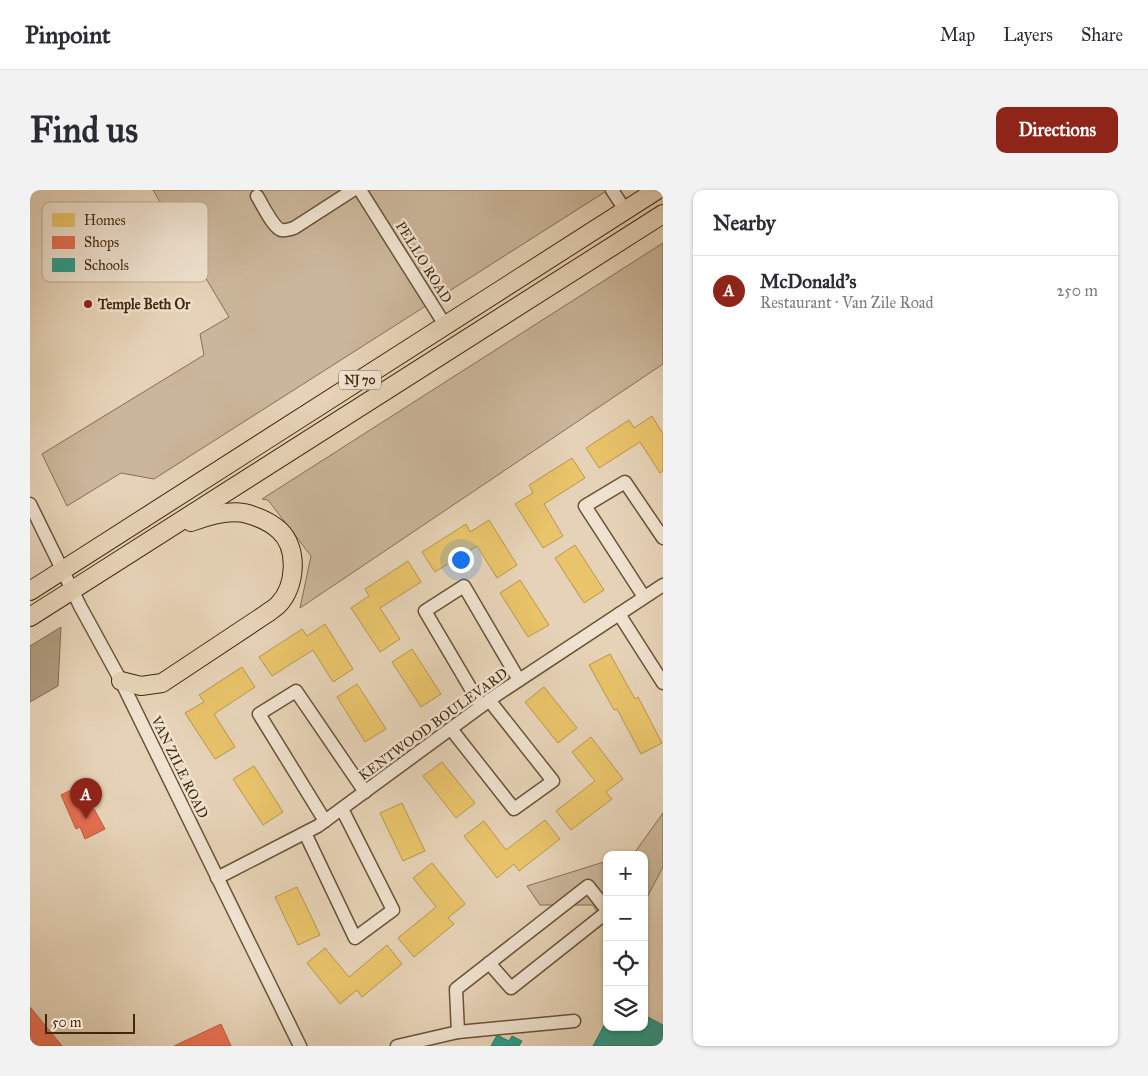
<!DOCTYPE html>
<meta charset="utf-8">
<style>
:root{--surface:#fff;--page:#f2f2f3;--text:#2b2b33;--muted:#7c7c81;--line:#e1e1e2;--accent:#8f2418}
body{margin:0;font-family:"IM FELL Great Primer",serif;background:var(--page);color:var(--text)}
.controls{position:absolute;right:15px;bottom:15px;display:grid;overflow:hidden;border-radius:10px;box-shadow:0 1px 4px #0004}
.controls button{width:45px;height:45px;display:grid;place-items:center;padding:0;border:0;border-bottom:1px solid var(--line);background:var(--surface);color:var(--text);font:25px sans-serif}
.scale{position:absolute;left:15px;bottom:12px;width:90px;box-sizing:border-box;padding-left:5px;border:2px solid #42280a;border-top:0;font-size:14px;line-height:18px;white-space:nowrap;color:#42280a;-webkit-text-stroke:4px #efe2d0;paint-order:stroke}
.you{position:absolute;left:430px;top:369px;width:18px;height:18px;margin:-12px;border:4px solid #fff;border-radius:50%;background:#1a73e8;box-shadow:0 0 0 8px #1a73e833}
.badge{display:grid;place-items:center;width:32px;height:32px;border-radius:50%;background:var(--accent);color:#fff;font-size:16px;font-weight:700}
.pin{position:absolute;translate:-50% -41px;filter:drop-shadow(0 1px 2px #0008)}
.pin::after{content:'';position:absolute;top:26px;width:18px;height:15px;background:inherit;clip-path:polygon(0 0,100% 0,50% 100%)}
.list{margin:0;padding:0;list-style:none}
h2{display:flex;justify-content:space-between;align-items:center;height:65px;margin:0;padding:0 20px;font-size:21px}
h2 small{font-size:16px;font-weight:400;color:var(--muted)}
.list li{display:grid;grid-template-columns:32px 1fr auto;gap:15px;align-items:center;box-sizing:border-box;height:70px;padding:0 20px;border-top:1px solid var(--line)}
.list b{display:block;font-size:19px;white-space:nowrap}
.list p{margin:0;font-size:16px;white-space:nowrap;color:var(--muted)}
.list em{font-size:16px;font-style:normal;color:var(--muted)}
.icon{flex:none;width:28px;height:28px;fill:none;stroke:currentColor;stroke-width:2;stroke-linecap:round;stroke-linejoin:round}
.map{position:relative;flex:none;width:633px;height:856px;overflow:hidden;border-radius:10px}
header{display:flex;align-items:center;gap:30px;box-sizing:border-box;height:70px;padding:0 25px;background:var(--surface);border-bottom:1px solid var(--line)}
header strong{font-size:24px}
nav{display:flex;gap:28px;margin-inline-start:auto;font-size:18px}
.intro{display:flex;align-items:center;justify-content:space-between;box-sizing:border-box;height:120px;padding:0 30px}
h1{margin:0;font-size:35px}
.button{padding:12px 22px;border-radius:10px;background:var(--accent);color:#fff;font-size:18px;font-weight:700}
main{display:flex;gap:30px;padding:0 30px}
aside{flex:1;background:var(--surface);border-radius:10px;box-shadow:0 1px 4px #0004}
.map>svg:first-child{display:block}
.green{fill:#cab69a;stroke:#866f52}
.water{fill:#ae997c;stroke:#836c4e}
.homes{fill:#e9c46a;stroke:#b7954d}
.shops{fill:#e76f51;stroke:#b65a3c}
.schools{fill:#2a9d8f;stroke:#317a67}
.lines{fill:none;stroke-linecap:round;stroke-linejoin:round}
.minor-casing{stroke:#6b5335;stroke-width:15}
.highway-casing{stroke:#42280a;stroke-width:20}
.minor{stroke:#efe2d0;stroke-width:12}
.highway{stroke:#e6d3b7;stroke-width:18}
.poi-dot{fill:#8f2418;stroke:#efe2d0;stroke-width:2}
.labels{text-anchor:middle;stroke-width:5;stroke-linejoin:round;paint-order:stroke}
.shield{fill:#efe2d0;stroke:#766045;stroke-width:1}
.shield-label{font-size:12px;font-weight:bold;fill:#42280a}
.street-label{font-size:14px;fill:#42280a;stroke:#efe2d0}
.poi-label{font-size:14px;font-weight:bold;fill:#42280a;stroke:#efe2d0;text-anchor:start}
.key{fill:#efe2d0;stroke:#bbaa95;stroke-width:1}
.key-label{font-size:14px;fill:#42280a}
</style>
<header>
<strong>Pinpoint</strong>
<nav><a>Map</a><a>Layers</a><a>Share</a></nav>
</header>
<div class="intro"><h1>Find us</h1><a class="button">Directions</a></div>
<main>
<div class="map">
<svg width="633" height="856" viewBox="0 0 633 856">
<rect width="100%" height="100%" fill="#e6d3b7"/>
<filter id="stains"><feTurbulence type="fractalNoise" baseFrequency=".004" numOctaves="4"/><feColorMatrix values="0 0 0 0 .2 0 0 0 0 .09 0 0 0 0 .02 0 0 0 .5 -.17"/></filter>
<radialGradient id="worn" r=".72"><stop offset=".6" stop-color="#630" stop-opacity="0"/><stop offset="1" stop-color="#630" stop-opacity=".3"/></radialGradient>
<g class="green">
<path d="M123,0H578L124,289L91,283L37,316L12,264L174,165L170,144L199,127Z"/>
<path d="M633,53V174L270,418L281,366L238,310L232,309Z"/>
<path d="M633,623V677L614,713V665H595L605,662Z"/>
<path d="M577,671V741L563,715H510L497,696Z"/>
</g>
<path class="water" d="M31,437L28,496L0,512V456Z"/>
<g class="homes">
<path d="M622,226L633,244V281L630,283L610,252L569,278L556,258L599,230L604,238Z"/>
<path d="M542,268L555,288L514,314L533,346L513,358L485,314L503,303L499,295Z"/>
<path d="M459,330L487,375L467,388L447,356L405,382L392,362L436,334L440,342Z"/>
<path d="M545,355L574,400L554,413L525,368Z"/>
<path d="M378,371L391,392L350,418L370,449L350,462L321,418L339,406L335,399Z"/>
<path d="M490,390L519,435L498,447L470,403Z"/>
<path d="M295,434L323,479L303,492L283,460L242,486L229,467L272,439L277,446Z"/>
<path d="M382,459L411,504L391,517L362,472Z"/>
<path d="M580,464L605,509L608,507L632,553L611,564L587,519L584,520L559,475Z"/>
<path d="M212,477L225,497L184,524L205,557L185,569L155,523L174,512L169,505Z"/>
<path d="M327,494L356,539L335,552L307,507Z"/>
<path d="M514,497L547,538L528,553L495,512Z"/>
<path d="M561,547L593,589L576,602L582,609L541,640L526,621L565,591L542,562Z"/>
<path d="M412,572L445,613L426,628L393,586Z"/>
<path d="M224,576L253,622L233,635L203,589Z"/>
<path d="M372,613L395,661L373,671L350,623Z"/>
<path d="M515,630L530,649L489,681L484,674L467,688L434,646L454,631L476,660Z"/>
<path d="M402,673L435,714L418,728L424,734L384,767L368,748L406,717L383,688Z"/>
<path d="M267,697L290,745L268,755L245,707Z"/>
<path d="M357,755L372,774L332,807L327,800L310,814L277,773L295,758L319,787Z"/>
</g>
<g class="shops">
<path d="M49,596L61,620L64,619L75,639L55,649L50,637L46,639L31,605Z"/>
<path d="M0,817L32,856H0Z"/>
<path d="M191,834L201,856H144Z"/>
</g>
<g class="schools">
<path d="M614,825L633,835V856H563L577,830V837H614Z"/>
<path d="M467,845L479,851L482,846L492,851L489,856H461Z"/>
</g>
<g class="lines">
<defs>
<g id="minor">
<path d="M330,0L415,135"/>
<path d="M582,0L595,20"/>
<path d="M227,6C232,14 243,37 251,40C255,41 260,39 264,38L323,0"/>
<path d="M0,314L50,416L91,491L270,856"/>
<path d="M614,407L555,316L595,292L633,348"/>
<path d="M589,424L633,493"/>
<path d="M451,516L395,421L434,396L489,490"/>
<path d="M421,539L484,619L523,591L459,510"/>
<path d="M295,631L229,524L266,501L335,602"/>
<path d="M275,643L325,748L363,720L312,619"/>
<path d="M187,688L288,636L468,504L633,395"/>
<path d="M459,773L481,798L577,722"/>
<path d="M428,842L544,831"/>
<path d="M367,856L428,842L426,799L558,696L577,720"/>
</g>
<g id="highway">
<path d="M0,401L627,0"/>
<path d="M0,427L633,24"/>
<path d="M91,491L111,496L132,493L236,424C240,421 245,418 248,415C266,397 269,358 249,340C240,332 226,326 214,323C197,320 177,326 161,332"/>
</g>
</defs>
<use href="#minor" class="minor-casing"/>
<use href="#highway" class="highway-casing"/>
<use href="#minor" class="minor"/>
<use href="#highway" class="highway"/>
</g>
<circle class="poi-dot" cx="58" cy="114" r="5"/>
<g class="labels">
<rect class="shield" x="309" y="180.5" width="42" height="19" rx="4"/>
<g class="shield-label">
<text x="330" y="194">NJ 70</text>
</g>
<g class="street-label">
<text transform="translate(394 72) rotate(58)" y="5">PELLO ROAD</text>
<text transform="translate(403 534) rotate(-36)" y="5">KENTWOOD BOULEVARD</text>
<text transform="translate(150 577) rotate(64)" y="5">VAN ZILE ROAD</text>
</g>
<g class="poi-label">
<text x="68" y="119">Temple Beth Or</text>
</g>
</g>
<rect x="12" y="12" width="166" height="80" rx="8" class="key"/>
<rect x="22" y="23" width="23" height="14" fill="#e9c46a"/>
<rect x="22" y="46" width="23" height="13" fill="#e76f51"/>
<rect x="22" y="68" width="23" height="14" fill="#2a9d8f"/>
<g class="key-label">
<text x="54" y="35">Homes</text>
<text x="54" y="57">Shops</text>
<text x="54" y="80">Schools</text>
</g>
<rect width="100%" height="100%" filter="url(#stains)"/>
<rect width="100%" height="100%" fill="url(#worn)"/>
</svg>
<div class="controls">
<button>+</button>
<button>−</button>
<button><svg class="icon" aria-label="locate" viewBox="0 0 24 24"><circle cx="12" cy="12" r="6"/><path d="M12 2v4M12 18v4M2 12h4M18 12h4"/></svg></button>
<button><svg class="icon" aria-label="layers" viewBox="0 0 24 24"><path d="M12 4l9 5-9 5-9-5zM3 14l9 5 9-5"/></svg></button>
</div>
<div class="scale">50 m</div>
<div class="you"></div>
<div class="pin badge" style="left:56px;top:629px">A</div>
</div>
<aside>
<h2>Nearby<small></small></h2>
<ul class="list">
<li><span class="badge">A</span><div><b>McDonald's</b><p>Restaurant · Van Zile Road</p></div><em>250 m</em></li>
</ul>
</aside>
</main>
